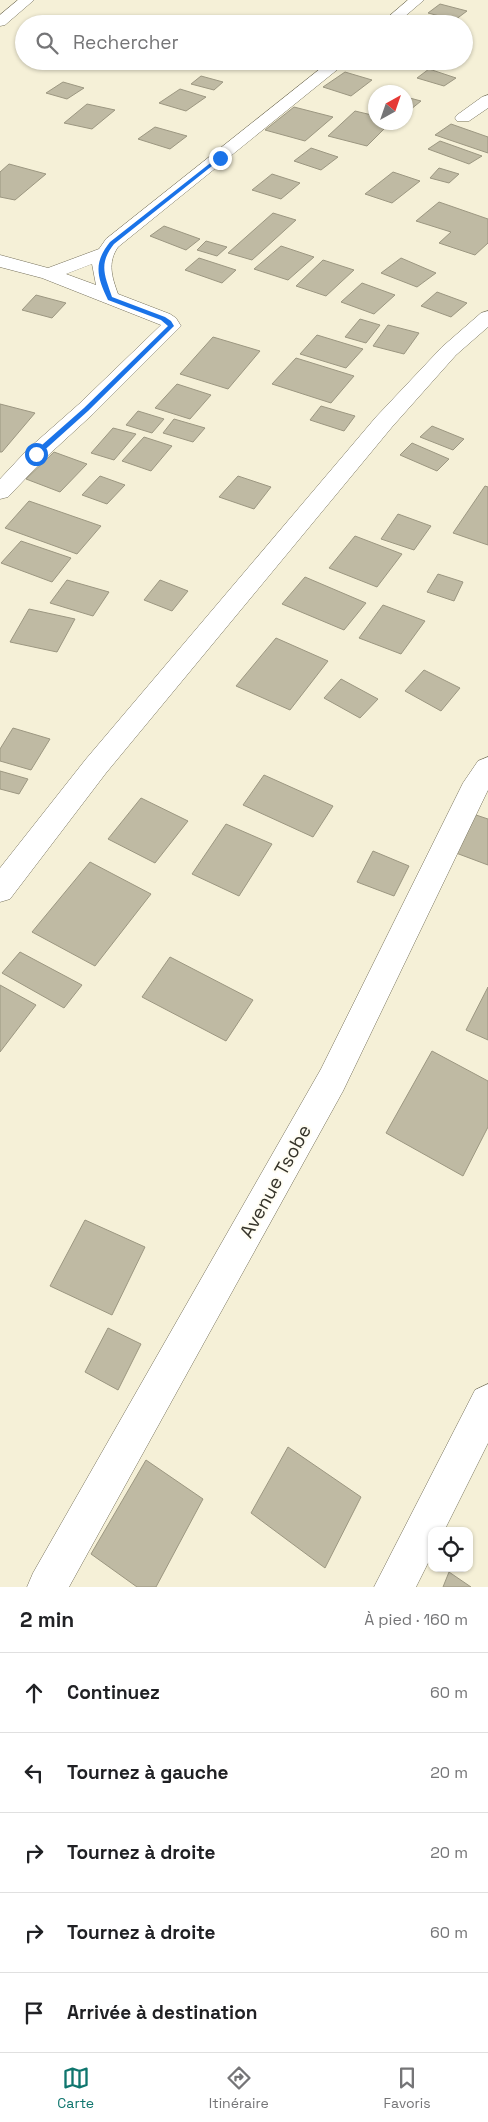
<!DOCTYPE html>
<html lang="fr">
<meta charset="utf-8">
<style>
:root{--surface:#fff;--page:#f6f6f6;--text:#202124;--muted:#757577;--line:#e0e0e0;--accent:#0f766e}
body{margin:0;font-family:"Space Grotesk",sans-serif;background:var(--page);color:var(--text)}
.controls{position:absolute;right:15px;bottom:15px;display:grid;overflow:hidden;border-radius:10px;box-shadow:0 1px 4px #0004}
.controls button{width:45px;height:45px;display:grid;place-items:center;padding:0;border:0;border-bottom:1px solid var(--line);background:var(--surface);color:var(--text);font:25px sans-serif}
.compass{position:absolute;left:368px;top:85px;width:45px;height:45px;border-radius:50%;background:var(--surface);box-shadow:0 1px 4px #0004;rotate:40deg}
.stop{position:absolute;width:15px;height:15px;margin:-11px;border:4px solid #1a73e8;border-radius:50%;background:#fff}
.stop.end{background:#1a73e8;border-color:#fff;box-shadow:0 1px 5px #0008}
.list{margin:0;padding:0;list-style:none}
h2{display:flex;justify-content:space-between;align-items:center;height:65px;margin:0;padding:0 20px;font-size:21px}
h2 small{font-size:16px;font-weight:400;color:var(--muted)}
.list li{display:grid;grid-template-columns:32px 1fr auto;gap:15px;align-items:center;box-sizing:border-box;height:80px;padding:0 20px;border-top:1px solid var(--line)}
.list b{display:block;font-size:19px;white-space:nowrap}
.list em{font-size:16px;font-style:normal;color:var(--muted)}
.icon{flex:none;width:28px;height:28px;fill:none;stroke:currentColor;stroke-width:2;stroke-linecap:round;stroke-linejoin:round}
.map{position:relative;flex:none;width:488px;height:1587px;overflow:hidden}
.search{position:absolute;background:var(--surface);box-shadow:0 1px 4px #0004;left:15px;right:15px;top:15px;height:55px;display:flex;align-items:center;gap:12px;box-sizing:border-box;padding:0 18px;border-radius:28px;color:var(--muted);font-size:19px}
.sheet{height:465px;background:var(--surface)}
nav{display:flex;justify-content:space-around;align-items:center;box-sizing:border-box;height:70px;border-top:1px solid var(--line);background:var(--surface);font-size:14px;color:var(--muted)}
nav a{display:grid;justify-items:center;gap:2px}
nav .on{color:var(--accent)}
.map>svg:first-child{display:block}
.building{fill:#bfbaa3;stroke:#9c9781}
.lines{fill:none;stroke-linecap:round;stroke-linejoin:round}
.minor-casing{stroke:#75705b;stroke-width:1}
.minor{fill:#fff;fill-rule:evenodd}
.route{fill:#1a73e8}
.labels{text-anchor:middle;stroke-width:4;stroke-linejoin:round;paint-order:stroke}
.near-street-label{font-size:19px;fill:#35332a;stroke:#fffdf3}
</style>
<div class="map">
<svg width="488" height="1587" viewBox="0 0 488 1587">
<rect width="100%" height="100%" fill="#f5f0d7"/>
<g class="building">
<path d="M440,4L467,11L455,20L428,13Z"/>
<path d="M429,69L456,78L444,86L417,78Z"/>
<path d="M345,72L372,80L351,96L323,87Z"/>
<path d="M201,76L223,82L214,90L191,84Z"/>
<path d="M63,82L84,88L67,99L46,93Z"/>
<path d="M180,89L206,97L186,111L159,103Z"/>
<path d="M406,97L421,101L410,110L406,109Z"/>
<path d="M87,104L115,110L92,129L64,123Z"/>
<path d="M294,107L333,117L305,141L265,130Z"/>
<path d="M355,111L376,116V122H391L367,146L328,136Z"/>
<path d="M451,124L488,137V153L435,135Z"/>
<path d="M155,127L187,136L170,149L138,139Z"/>
<path d="M440,141L482,156L469,164L428,149Z"/>
<path d="M311,148L338,157L321,170L294,161Z"/>
<path d="M9,164L46,174L15,200L0,197V172Z"/>
<path d="M439,168L459,174L449,183L430,178Z"/>
<path d="M393,172L420,181L392,203L365,194Z"/>
<path d="M272,174L300,183L281,199L252,190Z"/>
<path d="M439,202L488,219V243L475,255L439,243L451,232L416,221Z"/>
<path d="M273,213L296,220L252,260L228,253Z"/>
<path d="M164,226L200,239L186,250L150,236Z"/>
<path d="M206,241L227,247L217,256L197,250Z"/>
<path d="M281,246L314,257L288,280L254,269Z"/>
<path d="M199,258L236,270L222,283L185,270Z"/>
<path d="M401,258L436,273L417,287L381,273Z"/>
<path d="M323,260L354,270L326,296L296,286Z"/>
<path d="M362,283L395,295L374,314L341,302Z"/>
<path d="M437,292L467,303L451,317L421,306Z"/>
<path d="M36,295L66,303L52,318L22,310Z"/>
<path d="M360,319L380,325L366,343L345,337Z"/>
<path d="M388,325L419,333L404,354L373,346Z"/>
<path d="M317,335L363,349L346,368L300,354Z"/>
<path d="M213,337L260,351L228,389L180,374Z"/>
<path d="M296,358L354,376L331,403L272,384Z"/>
<path d="M177,384L211,395L190,419L155,408Z"/>
<path d="M0,404L35,413L2,452H0Z"/>
<path d="M321,406L355,416L344,431L310,420Z"/>
<path d="M138,411L164,419L152,433L126,425Z"/>
<path d="M174,419L205,428L193,442L163,433Z"/>
<path d="M432,426L464,439L453,450L420,437Z"/>
<path d="M113,428L136,434L114,460L91,453Z"/>
<path d="M144,437L172,446L151,471L122,461Z"/>
<path d="M412,443L449,459L437,471L400,455Z"/>
<path d="M54,452L87,464L60,492L26,479Z"/>
<path d="M100,476L125,485L107,504L82,495Z"/>
<path d="M238,476L271,487L254,509L219,497Z"/>
<path d="M485,486L488,487V545L453,533Z"/>
<path d="M29,501L101,526L77,554L5,528Z"/>
<path d="M398,514L431,526L414,550L381,539Z"/>
<path d="M355,536L402,554L377,587L329,568Z"/>
<path d="M21,541L71,558L52,582L1,563Z"/>
<path d="M438,574L463,582L454,601L427,592Z"/>
<path d="M305,577L366,603L344,630L282,604Z"/>
<path d="M67,580L109,592L93,616L50,603Z"/>
<path d="M160,580L188,591L172,611L144,600Z"/>
<path d="M383,605L425,621L401,654L359,638Z"/>
<path d="M29,609L75,619L57,652L10,642Z"/>
<path d="M276,638L328,661L290,710L236,686Z"/>
<path d="M424,670L460,688L441,711L405,691Z"/>
<path d="M341,679L378,699L360,718L324,698Z"/>
<path d="M13,728L50,739L31,770L0,761V749Z"/>
<path d="M0,771L28,779L19,794L0,789Z"/>
<path d="M264,775L333,806L313,837L243,805Z"/>
<path d="M141,798L188,821L155,863L108,839Z"/>
<path d="M473,814L488,819V865L456,853Z"/>
<path d="M226,824L272,844L239,896L192,874Z"/>
<path d="M373,851L409,866L394,896L357,882Z"/>
<path d="M90,862L151,894L95,966L32,932Z"/>
<path d="M20,952L82,985L64,1008L2,973Z"/>
<path d="M170,957L253,1000L226,1041L142,997Z"/>
<path d="M0,985L36,1005L0,1052Z"/>
<path d="M488,987V1040L466,1030Z"/>
<path d="M432,1051L488,1081V1127L463,1176L386,1133Z"/>
<path d="M85,1220L145,1247L112,1315L50,1286Z"/>
<path d="M108,1328L141,1344L118,1390L85,1372Z"/>
<path d="M288,1447L361,1497L325,1568L251,1513Z"/>
<path d="M146,1460L203,1499L156,1587H137L91,1554Z"/>
<path d="M449,1572L471,1587H443Z"/>
</g>
<g class="lines">
<defs>
<g id="minor">
<path d="M18,0H34L5,25L0,26V15Z"/>
<path d="M408,0H424L396,24H380Z"/>
<path d="M330,61H348L118,247C107,263 112,277 118,294L170,314L176,318L181,326L93,414L44,459L8,497L0,499V479L28,449L79,404L161,325L42,278L0,267V255L48,268L99,249L106,239ZM92,264L96,285L66,274Z"/>
<path d="M488,95V108L469,121H457L455,118L457,115L482,97Z"/>
<path d="M488,311V327L456,355L392,427L106,773L10,899L0,902V868L86,759L376,417L442,347L481,313Z"/>
<path d="M488,757V790L343,1091L69,1587H27L33,1573L321,1069L463,783L478,761Z"/>
<path d="M488,1384V1443L444,1531H432V1555L416,1587H374L475,1390Z"/>
</g>
</defs>
<use href="#minor" class="minor-casing"/>
<use href="#minor" class="minor"/>
</g>
<path class="route" d="M218,157L222,158L114,244C98,264 105,276 112,297L165,317L171,321L174,326L88,411L39,455H34V452L84,408L168,326L161,320L108,300C97,277 93,263 110,242Z"/>
<g class="labels">
<g class="near-street-label">
<text transform="translate(275 1181) rotate(-61)" y="7">Avenue Tsobe</text>
</g>
</g>
</svg>
<div class="controls">
<button><svg class="icon" aria-label="locate" viewBox="0 0 24 24"><circle cx="12" cy="12" r="6"/><path d="M12 2v4M12 18v4M2 12h4M18 12h4"/></svg></button>
</div>
<svg class="compass" viewBox="-18 -18 36 36"><path d="M0-13l5 13h-10z" fill="#e53935"/><path d="M0 13l5-13h-10z" fill="#757577"/></svg>
<div class="stop" style="left:36px;top:454px"></div>
<div class="stop end" style="left:220px;top:158px"></div>
<div class="search"><svg class="icon" aria-label="search" viewBox="0 0 24 24"><circle cx="10" cy="10" r="6"/><path d="M15 15l6 6"/></svg>Rechercher</div>
</div>
<section class="sheet">
<h2>2 min<small>À pied · 160 m</small></h2>
<ul class="list">
<li><svg class="icon" aria-label="ahead" viewBox="0 0 24 24"><path d="M12 20V5M6 11l6-6 6 6"/></svg><div><b>Continuez</b></div><em>60 m</em></li>
<li><svg class="icon" aria-label="left" viewBox="0 0 24 24"><path d="M17 20v-9H6M10 6l-5 5 5 5"/></svg><div><b>Tournez à gauche</b></div><em>20 m</em></li>
<li><svg class="icon" aria-label="right" viewBox="0 0 24 24"><path d="M7 20v-9h11M14 6l5 5-5 5"/></svg><div><b>Tournez à droite</b></div><em>20 m</em></li>
<li><svg class="icon" aria-label="right" viewBox="0 0 24 24"><path d="M7 20v-9h11M14 6l5 5-5 5"/></svg><div><b>Tournez à droite</b></div><em>60 m</em></li>
<li><svg class="icon" aria-label="arrive" viewBox="0 0 24 24"><path d="M6 21V4h12l-3 4 3 4H6"/></svg><div><b>Arrivée à destination</b></div></li>
</ul>
</section>
<nav>
<a class="on"><svg class="icon" aria-label="map" viewBox="0 0 24 24"><path d="M3 6l6-2 6 2 6-2v14l-6 2-6-2-6 2zM9 4v14M15 6v14"/></svg>Carte</a>
<a><svg class="icon" aria-label="directions" viewBox="0 0 24 24"><path d="M12 3l9 9-9 9-9-9zM9 14v-3h6M13 9l2 2-2 2"/></svg>Itinéraire</a>
<a><svg class="icon" aria-label="saved" viewBox="0 0 24 24"><path d="M7 4h10v16l-5-4-5 4z"/></svg>Favoris</a>
</nav>
